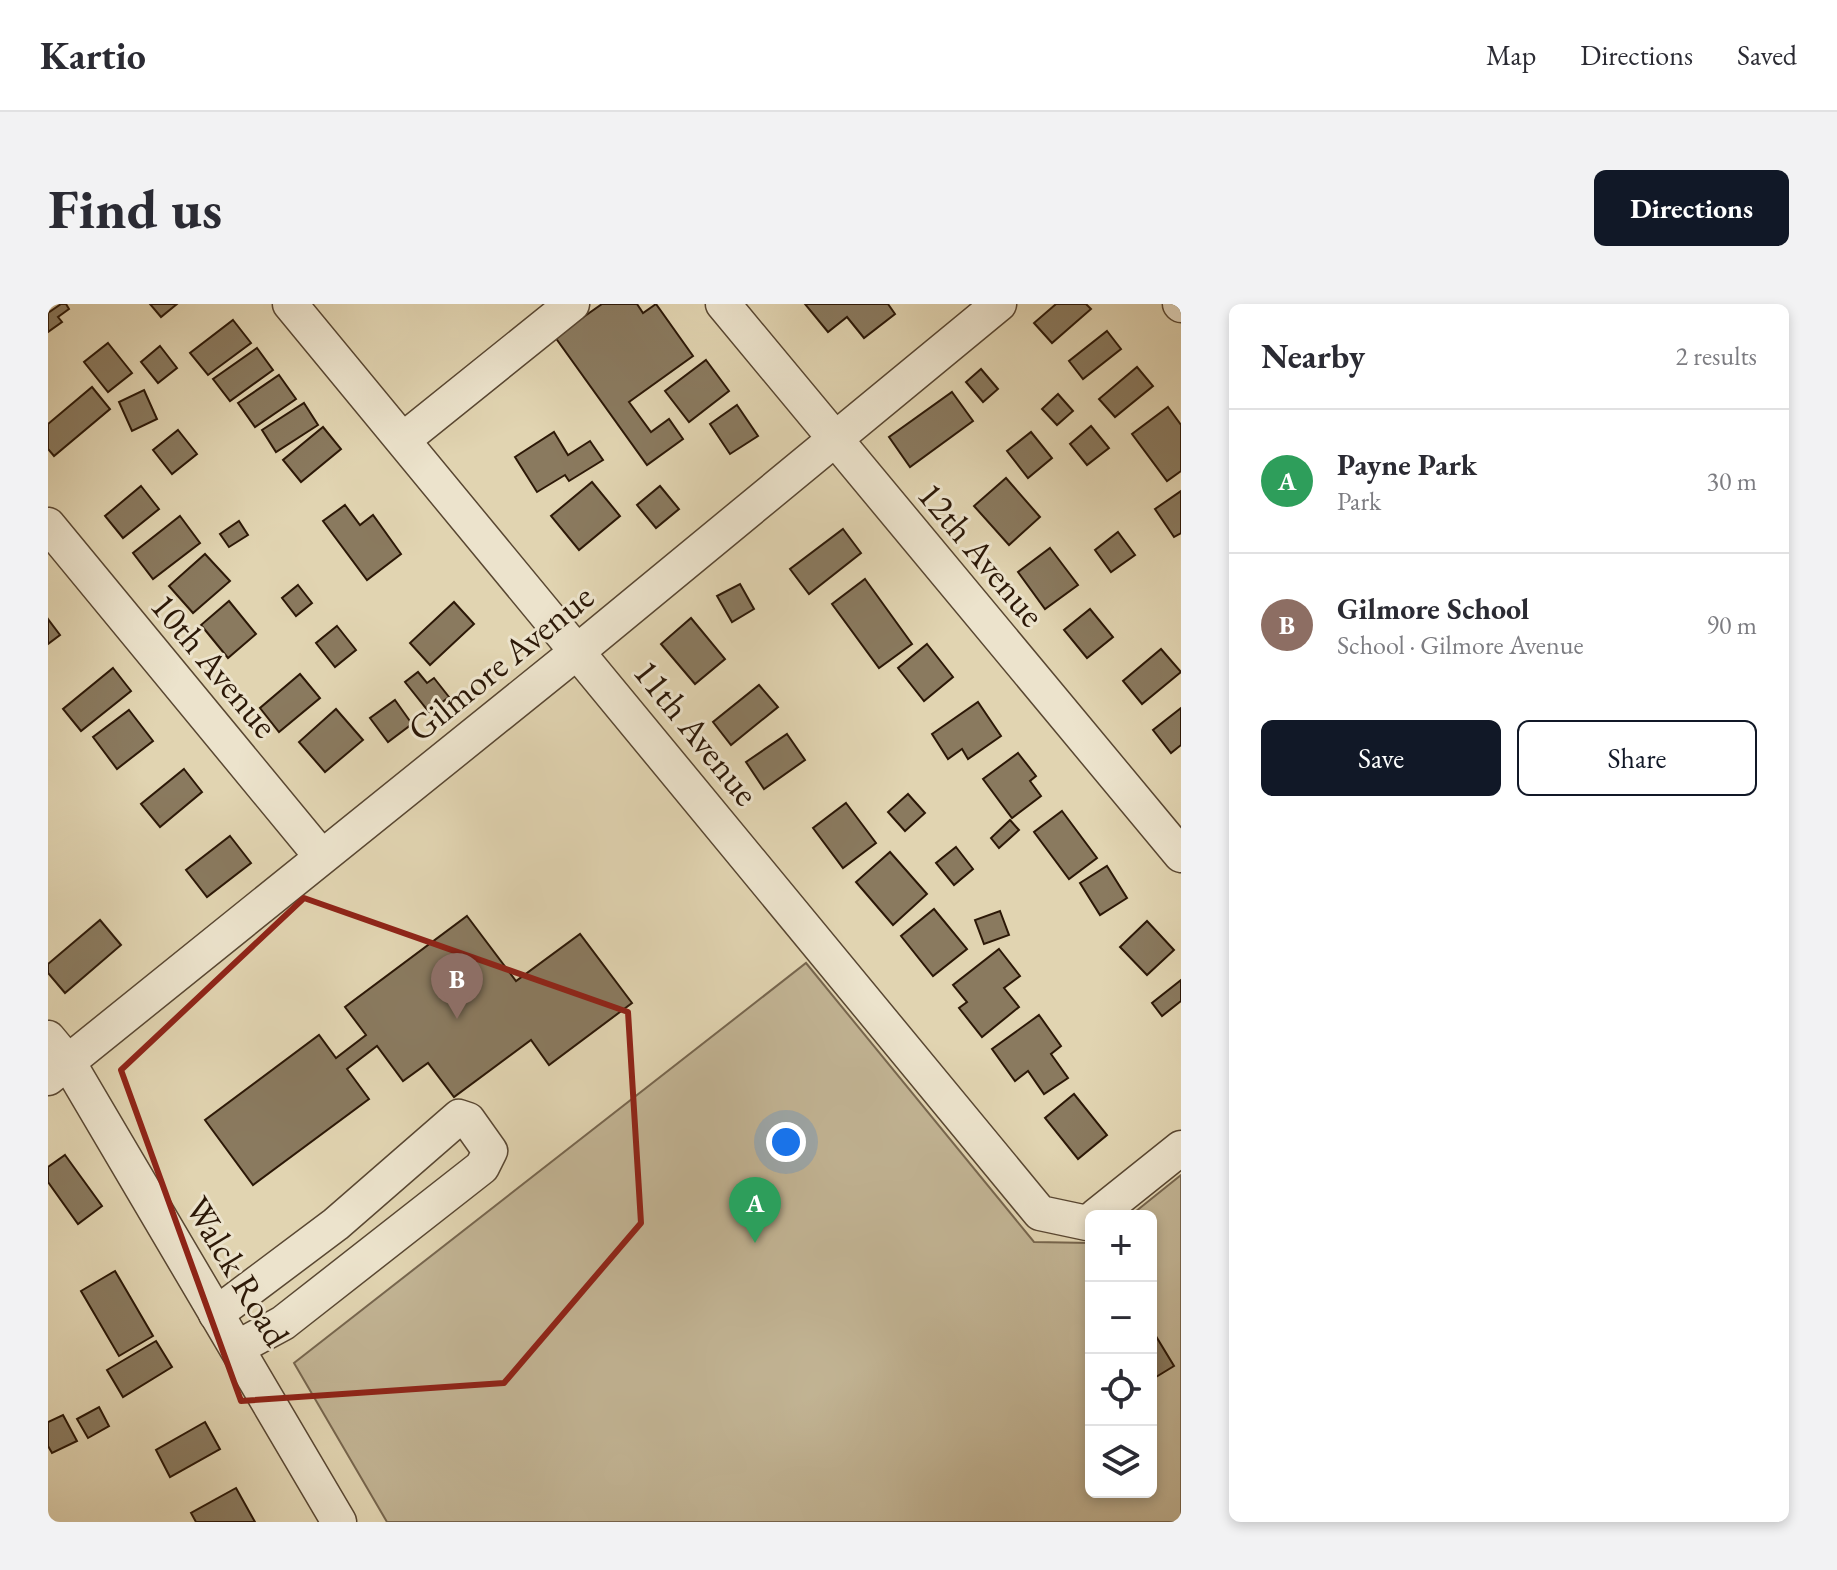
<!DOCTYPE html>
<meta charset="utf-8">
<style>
:root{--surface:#fff;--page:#f2f2f3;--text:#2b2b33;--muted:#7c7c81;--line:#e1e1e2;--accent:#111827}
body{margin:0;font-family:"EB Garamond",serif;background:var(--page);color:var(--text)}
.controls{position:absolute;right:24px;bottom:24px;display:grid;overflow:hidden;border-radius:12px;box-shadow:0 4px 12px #0003}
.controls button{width:72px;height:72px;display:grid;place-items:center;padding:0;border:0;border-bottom:2px solid var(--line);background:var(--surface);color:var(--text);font:40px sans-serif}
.you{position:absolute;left:738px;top:838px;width:28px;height:28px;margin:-20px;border:6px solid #fff;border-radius:50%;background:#1a73e8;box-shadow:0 0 0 12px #1a73e833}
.badge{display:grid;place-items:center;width:52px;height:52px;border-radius:50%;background:var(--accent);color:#fff;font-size:26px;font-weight:700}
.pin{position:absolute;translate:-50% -66px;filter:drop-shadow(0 2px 4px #0008)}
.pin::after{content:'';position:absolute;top:42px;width:28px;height:24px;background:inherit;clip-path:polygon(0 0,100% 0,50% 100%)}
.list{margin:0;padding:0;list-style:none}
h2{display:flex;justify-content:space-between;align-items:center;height:104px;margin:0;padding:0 32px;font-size:34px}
h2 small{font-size:26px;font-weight:400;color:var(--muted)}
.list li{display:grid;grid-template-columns:52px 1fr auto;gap:24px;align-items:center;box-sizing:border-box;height:144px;padding:0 32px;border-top:2px solid var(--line)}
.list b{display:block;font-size:30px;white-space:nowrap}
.list p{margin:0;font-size:26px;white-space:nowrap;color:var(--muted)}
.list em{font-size:26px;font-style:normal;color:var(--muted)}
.actions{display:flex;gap:16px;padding:24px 32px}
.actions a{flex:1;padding:18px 0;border:2px solid var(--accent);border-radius:12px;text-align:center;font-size:28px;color:var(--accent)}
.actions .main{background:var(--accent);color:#fff}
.icon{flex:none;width:44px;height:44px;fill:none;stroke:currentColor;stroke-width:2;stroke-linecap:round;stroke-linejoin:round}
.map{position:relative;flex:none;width:1133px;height:1218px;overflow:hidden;border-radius:12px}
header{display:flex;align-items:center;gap:48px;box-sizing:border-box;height:112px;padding:0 40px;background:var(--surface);border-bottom:2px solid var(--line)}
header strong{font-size:38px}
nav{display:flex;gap:44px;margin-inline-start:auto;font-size:28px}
.intro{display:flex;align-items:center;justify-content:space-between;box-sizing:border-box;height:192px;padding:0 48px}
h1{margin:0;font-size:56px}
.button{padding:20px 36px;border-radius:12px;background:var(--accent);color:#fff;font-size:28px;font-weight:700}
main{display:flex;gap:48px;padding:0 48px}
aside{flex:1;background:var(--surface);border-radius:12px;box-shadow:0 4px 12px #0003}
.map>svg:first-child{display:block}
.green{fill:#c2b494;stroke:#77664e;stroke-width:2}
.building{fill:#8a7a5f;stroke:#2c1807;stroke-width:2}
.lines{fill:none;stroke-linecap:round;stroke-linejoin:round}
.minor-casing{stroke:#594732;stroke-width:37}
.minor{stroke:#ece3cc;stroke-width:34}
.marked{fill:none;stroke:#8f2418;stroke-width:6;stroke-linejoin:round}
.labels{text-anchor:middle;stroke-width:6;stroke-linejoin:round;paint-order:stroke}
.street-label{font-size:36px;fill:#2c1807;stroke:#ece3cc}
</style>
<header>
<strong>Kartio</strong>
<nav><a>Map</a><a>Directions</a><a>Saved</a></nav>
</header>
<div class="intro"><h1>Find us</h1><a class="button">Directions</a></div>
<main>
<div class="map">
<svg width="1133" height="1218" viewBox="0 0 1133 1218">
<rect width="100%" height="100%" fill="#e1d4b1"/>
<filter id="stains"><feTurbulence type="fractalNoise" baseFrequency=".0025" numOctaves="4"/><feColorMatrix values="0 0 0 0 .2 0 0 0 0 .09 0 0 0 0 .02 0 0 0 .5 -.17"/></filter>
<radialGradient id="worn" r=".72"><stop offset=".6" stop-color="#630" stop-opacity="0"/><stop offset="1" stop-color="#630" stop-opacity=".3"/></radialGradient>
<path class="green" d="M758,659L986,938L1043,939V1188H1103V912H1082L1133,871V1218H339L246,1059Z"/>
<g class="building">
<path d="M13,0H18L21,5L10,13L14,18L0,28V9Z"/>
<path d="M102,0H129L113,13Z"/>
<path d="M554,0H589L595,9L608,0L645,52L581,98L603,128L621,115L635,135L599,161L507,33Z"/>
<path d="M757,0H840L847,10L816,34L799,13L780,28Z"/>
<path d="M1008,0H1038L1043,5L1004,39L986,19Z"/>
<path d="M185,16L203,39L160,71L142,49Z"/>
<path d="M1059,27L1073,45L1035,75L1021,57Z"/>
<path d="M60,39L84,69L60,88L36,58Z"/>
<path d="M112,42L129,64L110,79L93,58Z"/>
<path d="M209,44L225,66L182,97L165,75Z"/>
<path d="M658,56L681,87L641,118L617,87Z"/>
<path d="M1089,63L1105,82L1067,113L1051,95Z"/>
<path d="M933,65L950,85L935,98L918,78Z"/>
<path d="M231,71L248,95L207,123L190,99Z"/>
<path d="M44,83L62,105L6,152L0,145V120Z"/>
<path d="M96,86L109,115L84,127L71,98Z"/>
<path d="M904,88L925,117L862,163L841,133Z"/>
<path d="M1010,90L1025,107L1009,121L994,105Z"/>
<path d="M256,99L270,121L228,148L214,126Z"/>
<path d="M689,101L710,132L682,150L662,120Z"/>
<path d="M1120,103L1133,121V167L1119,177L1084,130Z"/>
<path d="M1043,122L1061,144L1039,161L1022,140Z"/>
<path d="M275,123L293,145L253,178L235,156Z"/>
<path d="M130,126L149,150L124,170L105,146Z"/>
<path d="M506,128L520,151L542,137L555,156L521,177L517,171L489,188L467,153Z"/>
<path d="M983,128L1004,154L980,174L959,147Z"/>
<path d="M958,174L992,213L961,241L926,202Z"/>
<path d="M544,178L572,212L531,246L503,212Z"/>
<path d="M93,182L111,205L75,234L57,212Z"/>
<path d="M612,182L631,205L608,224L589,201Z"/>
<path d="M1133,187V229L1126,233L1107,205Z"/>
<path d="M297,201L312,221L325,211L353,250L319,276L275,217Z"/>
<path d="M132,212L152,239L105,275L85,249Z"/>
<path d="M191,217L200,231L181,243L172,230Z"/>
<path d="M795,225L813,249L761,290L742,265Z"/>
<path d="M1070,228L1087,251L1063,268L1047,246Z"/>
<path d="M1002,244L1030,281L997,305L970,268Z"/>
<path d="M157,250L182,277L145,309L121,282Z"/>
<path d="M817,275L864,340L831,364L784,300Z"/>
<path d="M692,280L706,305L684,318L669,292Z"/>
<path d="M250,281L264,299L248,312L234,294Z"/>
<path d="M181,297L208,330L180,354L153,321Z"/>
<path d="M406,298L426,320L382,361L362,339Z"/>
<path d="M1042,305L1065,333L1039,354L1016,326Z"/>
<path d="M643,314L677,355L647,380L613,340Z"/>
<path d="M0,315L12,331L0,340Z"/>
<path d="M289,322L308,346L287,363L268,339Z"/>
<path d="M879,340L905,373L876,397L850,364Z"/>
<path d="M1113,345L1133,368L1094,400L1075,377Z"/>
<path d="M65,364L83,387L33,427L15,405Z"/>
<path d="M370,368L379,379L386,374L401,393L381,408L357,378Z"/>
<path d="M252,370L272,394L231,428L212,404Z"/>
<path d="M711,381L730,403L683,441L665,418Z"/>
<path d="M347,396L364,420L340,438L322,414Z"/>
<path d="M930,398L953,432L920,455L914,445L900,455L884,430Z"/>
<path d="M1133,404V441L1123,449L1105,426Z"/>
<path d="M288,405L315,436L277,468L251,438Z"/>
<path d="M81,406L105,437L69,465L45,433Z"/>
<path d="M739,430L757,456L716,485L698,458Z"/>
<path d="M970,449L988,472L982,477L993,492L964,514L935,475Z"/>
<path d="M136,465L154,488L112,523L93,500Z"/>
<path d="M860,490L877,509L857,527L840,508Z"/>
<path d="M798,499L828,539L795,564L765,524Z"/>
<path d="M1014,507L1049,554L1021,575L986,528Z"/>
<path d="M962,516L971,526L951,544L943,534Z"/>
<path d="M182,532L203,559L159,593L138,566Z"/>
<path d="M908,543L925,565L906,581L888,559Z"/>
<path d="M842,548L879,590L845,621L808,578Z"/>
<path d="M1059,562L1079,594L1052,611L1032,579Z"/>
<path d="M886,605L919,645L885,672L853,632Z"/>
<path d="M952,607L961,631L936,640L927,616Z"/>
<path d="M419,612L468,677L532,630L584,699L501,761L483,736L406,793L380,759L355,777L329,742L299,765L321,795L205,881L157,816L271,731L288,754L318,731L297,703Z"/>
<path d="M52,616L73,641L17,689L0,669V660Z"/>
<path d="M1099,617L1126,646L1099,671L1072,643Z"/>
<path d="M951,645L972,672L956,684L971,703L934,733L911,704L919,698L905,681Z"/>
<path d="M1133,676V697L1114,712L1104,699Z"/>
<path d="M991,711L1013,742L1003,750L1020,774L996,790L980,767L967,777L944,745Z"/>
<path d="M1026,790L1059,831L1030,855L997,814Z"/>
<path d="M17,851L54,902L30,920L0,878V863Z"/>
<path d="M67,967L105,1032L71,1052L33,987Z"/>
<path d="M1103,1024L1126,1062L1103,1076Z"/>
<path d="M108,1037L124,1063L75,1093L59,1066Z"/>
<path d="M51,1103L61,1122L40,1134L29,1115Z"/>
<path d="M15,1111L29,1137L4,1149L0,1142V1118Z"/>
<path d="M157,1118L172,1145L122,1173L108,1146Z"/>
<path d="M188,1184L207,1218H148L143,1209Z"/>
</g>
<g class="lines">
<defs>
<g id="minor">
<path d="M242,0L992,909L1039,919L1043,916"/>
<path d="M675,0L1133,551"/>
<path d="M1132,0L1133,1"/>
<path d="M355,136L524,0"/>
<path d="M0,221L273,552"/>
<path d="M0,734L20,758L291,1218"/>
<path d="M0,774L530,347L951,0"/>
<path d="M1048,912L1133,844"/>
<path d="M168,1010L288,920L411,813L420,816L442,847L434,863L235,1019L189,1044"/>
</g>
</defs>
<use href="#minor" class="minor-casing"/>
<use href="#minor" class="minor"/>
</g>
<path class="marked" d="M256,594L580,708L593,919L456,1079L193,1097L73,766Z"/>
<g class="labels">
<g class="street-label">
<text transform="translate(934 250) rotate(50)" y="13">12th Avenue</text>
<text transform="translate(452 358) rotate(-39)" y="13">Gilmore Avenue</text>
<text transform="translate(167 361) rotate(50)" y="13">10th Avenue</text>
<text transform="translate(649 428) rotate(51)" y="13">11th Avenue</text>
<text transform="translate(190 967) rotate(59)" y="13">Walck Road</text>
</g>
</g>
<rect width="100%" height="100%" filter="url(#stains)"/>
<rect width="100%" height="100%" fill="url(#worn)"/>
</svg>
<div class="controls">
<button>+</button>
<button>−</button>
<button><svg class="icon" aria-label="locate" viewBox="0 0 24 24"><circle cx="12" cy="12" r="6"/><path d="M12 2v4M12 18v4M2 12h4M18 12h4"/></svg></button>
<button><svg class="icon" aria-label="layers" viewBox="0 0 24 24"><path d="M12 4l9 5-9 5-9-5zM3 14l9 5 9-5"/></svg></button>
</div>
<div class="you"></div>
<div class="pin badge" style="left:707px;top:939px;background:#2e9e5b">A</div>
<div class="pin badge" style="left:409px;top:715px;background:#8d6e63">B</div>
</div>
<aside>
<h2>Nearby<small>2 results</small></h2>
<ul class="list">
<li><span class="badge" style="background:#2e9e5b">A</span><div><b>Payne Park</b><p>Park</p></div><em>30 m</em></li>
<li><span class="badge" style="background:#8d6e63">B</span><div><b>Gilmore School</b><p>School · Gilmore Avenue</p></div><em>90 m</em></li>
</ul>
<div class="actions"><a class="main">Save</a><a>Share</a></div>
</aside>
</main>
